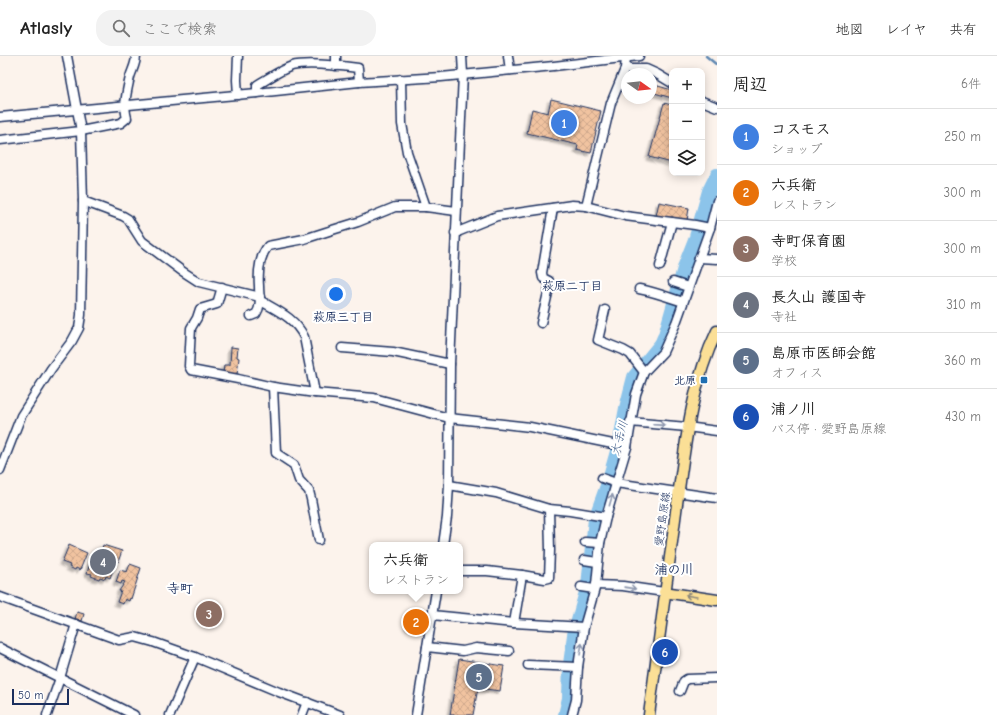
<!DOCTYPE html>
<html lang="ja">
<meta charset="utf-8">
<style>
:root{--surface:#fff;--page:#f2f2f2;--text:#222;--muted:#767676;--line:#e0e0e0;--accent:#0f766e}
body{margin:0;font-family:"Comic Neue","Klee One",sans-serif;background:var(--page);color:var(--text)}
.controls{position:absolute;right:12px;top:12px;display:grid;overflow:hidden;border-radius:8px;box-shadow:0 2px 10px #0003}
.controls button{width:36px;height:36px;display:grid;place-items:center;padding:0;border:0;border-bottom:1px solid var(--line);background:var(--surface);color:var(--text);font:20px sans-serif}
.compass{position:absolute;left:621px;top:12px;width:36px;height:36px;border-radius:50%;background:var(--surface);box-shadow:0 2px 10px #0003;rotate:105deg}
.scale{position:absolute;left:12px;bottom:10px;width:57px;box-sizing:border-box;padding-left:4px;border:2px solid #1b2f5e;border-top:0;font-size:11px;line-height:14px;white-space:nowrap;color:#1b2f5e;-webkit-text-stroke:3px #fff;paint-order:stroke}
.you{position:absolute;left:336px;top:238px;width:14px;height:14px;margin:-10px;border:3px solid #fff;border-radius:50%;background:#1a73e8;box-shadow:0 0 0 6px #1a73e833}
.badge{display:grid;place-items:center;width:26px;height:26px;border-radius:50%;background:var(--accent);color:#fff;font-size:13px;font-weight:700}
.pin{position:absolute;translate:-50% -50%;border:2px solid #fff;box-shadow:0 1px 4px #0006}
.popup{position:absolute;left:369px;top:486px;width:94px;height:52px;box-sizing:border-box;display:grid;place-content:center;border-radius:8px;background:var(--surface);filter:drop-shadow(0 1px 3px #0005);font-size:13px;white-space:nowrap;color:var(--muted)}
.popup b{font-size:15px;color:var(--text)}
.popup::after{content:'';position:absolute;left:50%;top:100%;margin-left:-8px;border:8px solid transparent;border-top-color:var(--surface)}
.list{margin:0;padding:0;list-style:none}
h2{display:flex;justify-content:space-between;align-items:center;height:52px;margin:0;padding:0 16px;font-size:17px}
h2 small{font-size:13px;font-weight:400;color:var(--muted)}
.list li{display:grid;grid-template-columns:26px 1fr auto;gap:12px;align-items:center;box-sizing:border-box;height:56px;padding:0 16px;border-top:1px solid var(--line)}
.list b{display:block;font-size:15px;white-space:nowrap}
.list p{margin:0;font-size:13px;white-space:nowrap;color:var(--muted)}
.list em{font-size:13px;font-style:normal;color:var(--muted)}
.icon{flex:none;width:22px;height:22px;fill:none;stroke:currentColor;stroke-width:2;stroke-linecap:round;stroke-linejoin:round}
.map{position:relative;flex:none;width:717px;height:659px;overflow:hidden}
header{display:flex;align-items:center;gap:24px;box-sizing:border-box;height:56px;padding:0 20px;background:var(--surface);border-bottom:1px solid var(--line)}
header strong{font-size:19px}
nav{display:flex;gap:22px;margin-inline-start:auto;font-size:14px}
.search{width:280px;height:36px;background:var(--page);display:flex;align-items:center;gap:10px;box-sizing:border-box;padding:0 14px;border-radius:16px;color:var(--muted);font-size:15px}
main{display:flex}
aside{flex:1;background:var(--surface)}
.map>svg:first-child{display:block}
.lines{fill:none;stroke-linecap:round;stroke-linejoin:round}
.stream{stroke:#5f88b2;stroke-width:2.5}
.river{stroke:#8cc4ea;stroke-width:14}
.building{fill:url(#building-cross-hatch);stroke:#1b2f5e;filter:url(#shadow)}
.minor-casing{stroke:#1b2f5e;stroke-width:11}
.major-casing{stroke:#1b2f5e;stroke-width:13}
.minor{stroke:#fff;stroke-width:8}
.major{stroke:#fbdf96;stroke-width:10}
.oneway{stroke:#8d97ae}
.oneway2{stroke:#8b877a}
.poi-dot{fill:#1f6fb2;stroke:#fff;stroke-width:1.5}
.labels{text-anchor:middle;stroke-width:4;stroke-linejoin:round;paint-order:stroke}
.poi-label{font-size:11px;font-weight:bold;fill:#1b2f5e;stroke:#fff;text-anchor:end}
.street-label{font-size:11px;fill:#1b2f5e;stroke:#fff}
.neighbourhood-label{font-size:12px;font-weight:bold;fill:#1b2f5e;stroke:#fff}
.water-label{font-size:12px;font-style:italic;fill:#3d5c88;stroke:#fff}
.quarter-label{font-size:13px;font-weight:bold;fill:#1b2f5e;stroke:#fff}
</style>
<header>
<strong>Atlasly</strong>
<div class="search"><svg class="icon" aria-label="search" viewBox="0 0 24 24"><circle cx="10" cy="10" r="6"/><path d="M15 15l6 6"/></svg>ここで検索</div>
<nav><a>地図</a><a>レイヤ</a><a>共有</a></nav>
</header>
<main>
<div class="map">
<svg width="717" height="659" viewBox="0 0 717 659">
<defs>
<pattern id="building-cross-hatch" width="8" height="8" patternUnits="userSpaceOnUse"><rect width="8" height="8" fill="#f1c3a0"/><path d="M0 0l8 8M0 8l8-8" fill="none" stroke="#cea88c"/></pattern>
<filter id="shadow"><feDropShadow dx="-3" dy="3" stdDeviation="1" flood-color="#0004"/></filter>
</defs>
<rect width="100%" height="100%" fill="#fcf3ec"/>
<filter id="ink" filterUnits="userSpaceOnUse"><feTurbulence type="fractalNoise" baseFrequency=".025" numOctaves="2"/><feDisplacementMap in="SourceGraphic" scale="8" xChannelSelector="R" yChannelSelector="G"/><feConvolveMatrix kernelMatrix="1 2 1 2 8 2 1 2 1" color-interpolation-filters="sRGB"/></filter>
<g filter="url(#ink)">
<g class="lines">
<path class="stream" d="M706,0L717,9"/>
<path class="river" d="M565,659L569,642L570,608L574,579L588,529L595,463L608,427L620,385L626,352L634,321L661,288L665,279L685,209L696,181L709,135L717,119"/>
</g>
<g class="building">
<path d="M651,28L672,34V42L651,36Z"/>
<path d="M551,43L601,55L591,97L577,94L578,89L527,77L532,53L548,57Z"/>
<path d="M664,47L672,49V107L649,101Z"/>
<path d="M659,146L689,152L687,165L656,160Z"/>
<path d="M231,291L238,292L237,301L239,302L237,318L223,317L224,309H230Z"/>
<path d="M69,489L87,497L80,514L76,512L75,514L69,511L70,509L62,506Z"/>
<path d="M103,489L122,495L118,506H116L110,522L106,520L105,523L100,521L99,523L91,520L92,518L87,517L93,499L99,501Z"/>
<path d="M130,508L141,512L131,543L130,542L129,545L125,543L123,548L117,546L121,535H119L125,526L122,525L121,528L116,526L120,514L127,516Z"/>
<path d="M77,556L84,558L82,565L75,563Z"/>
<path d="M410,560L424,563L423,572L408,570Z"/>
<path d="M459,603L504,610L500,635L478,632L473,659H450Z"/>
</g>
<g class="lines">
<defs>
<g id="minor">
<path d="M238,0L237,24L238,39"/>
<path d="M336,0V10"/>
<path d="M508,0L510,14"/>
<path d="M625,13H646L657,18L672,27"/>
<path d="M401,23L402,68L407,96L426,151"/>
<path d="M257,37V29C268,23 280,14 292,10C307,6 342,10 358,12L359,26"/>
<path d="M702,45L717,51"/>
<path d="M0,61L257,37L359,26L441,21L554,10L639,0"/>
<path d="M0,84L81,75L121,67L127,62C123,49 127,35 130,21C132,14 136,8 136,0"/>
<path d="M83,145L123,160L128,163L142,185L182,215L199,226L260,241"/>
<path d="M586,150L611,47L625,13L626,1"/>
<path d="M455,177L497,160L572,149L586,150L625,160L695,169L710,172"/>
<path d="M699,202L717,203"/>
<path d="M660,210L672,166"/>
<path d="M673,226L688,231"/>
<path d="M222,231L217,248L200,253L197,262L191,272L189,310L191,314L238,323L273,331L315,337L374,342L449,362L530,371L627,391"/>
<path d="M639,233C655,236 668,241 683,246"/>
<path d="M261,245C278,255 295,262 304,281L315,337"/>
<path d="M605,254L598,284L623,294L630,298L644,316"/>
<path d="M251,260L256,258C262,249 259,241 259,230C258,217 259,201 268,190L304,183L329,175L358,166L395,151H426L456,155"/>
<path d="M541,267L550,228L549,225L543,222L542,217L553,152"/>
<path d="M342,292L393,296L450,308"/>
<path d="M273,331L276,397L294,409L299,424L309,435L311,443L319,484"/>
<path d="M630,366L687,371L717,375"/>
<path d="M0,414L21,360L51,313L72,285L79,272L81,259L83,145L81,75L67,0"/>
<path d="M602,422L616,427L717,442"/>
<path d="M449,429L496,437L549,453L570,455L606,461"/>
<path d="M585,486L600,487"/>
<path d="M443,489L447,461L449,429L450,308L463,18L462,0"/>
<path d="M584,504L597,506"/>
<path d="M460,515H487L522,519L514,567"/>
<path d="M522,519L545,523L549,522L550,494L549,453"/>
<path d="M596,529L623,530L664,536"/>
<path d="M581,531L594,533"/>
<path d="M0,541L119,584L135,581L153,586L195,601L279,636L340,659"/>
<path d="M432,559L514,567L584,571"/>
<path d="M427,591L463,595L476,592L509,595"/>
<path d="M0,592L134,659"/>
<path d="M528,609L578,611"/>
<path d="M680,635L684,625L687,623L717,622"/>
<path d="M47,659L60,622L76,568"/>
<path d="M170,659L195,601"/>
<path d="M302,659L307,646"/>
<path d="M416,659L436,535"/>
<path d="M572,659L576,644L578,611L584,571L596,529L600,487L606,461L627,391L636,338L644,316L663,296L676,267L710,172L717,145"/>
</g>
<g id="major">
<path d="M664,536L717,544"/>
<path d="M649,659C658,589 667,519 677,448C685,390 691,329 717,275"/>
</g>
</defs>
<use href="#minor" class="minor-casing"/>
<use href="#major" class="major-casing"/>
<use href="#minor" class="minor"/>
<use href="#major" class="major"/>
</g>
<defs><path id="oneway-shaft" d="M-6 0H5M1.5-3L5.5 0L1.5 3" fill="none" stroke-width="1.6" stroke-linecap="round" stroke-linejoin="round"/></defs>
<g class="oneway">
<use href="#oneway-shaft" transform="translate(659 369) rotate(4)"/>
<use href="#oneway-shaft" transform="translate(611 444) rotate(-74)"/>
<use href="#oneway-shaft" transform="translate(630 532) rotate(8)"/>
<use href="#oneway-shaft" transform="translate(581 593) rotate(-81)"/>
</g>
<use class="oneway2" href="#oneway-shaft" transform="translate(691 540) rotate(-171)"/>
</g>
<rect class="poi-dot" x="700" y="320" width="8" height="8" rx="2"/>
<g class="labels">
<g class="poi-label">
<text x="696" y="328">北原</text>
</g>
<g class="street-label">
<text transform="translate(662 463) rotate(-82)" y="4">愛野島原線</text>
</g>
<g class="neighbourhood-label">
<text x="572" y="234">萩原二丁目</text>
<text x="343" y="265">萩原三丁目</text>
</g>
<g class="water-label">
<text transform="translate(619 382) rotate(-75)" y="4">大手川</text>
</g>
<g class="quarter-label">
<text x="674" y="518">浦の川</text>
<text x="180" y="537">寺町</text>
</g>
</g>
</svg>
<div class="controls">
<button>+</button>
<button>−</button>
<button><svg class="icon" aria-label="layers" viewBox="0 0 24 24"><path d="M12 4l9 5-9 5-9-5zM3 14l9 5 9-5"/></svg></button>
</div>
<svg class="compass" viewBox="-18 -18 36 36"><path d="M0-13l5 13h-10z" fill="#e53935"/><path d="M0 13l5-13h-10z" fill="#767676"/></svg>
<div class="scale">50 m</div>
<div class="you"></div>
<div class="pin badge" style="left:564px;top:67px;background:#3f7fe0">1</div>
<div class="pin badge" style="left:416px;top:566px;background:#e8710a">2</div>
<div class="popup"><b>六兵衛</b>レストラン</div>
<div class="pin badge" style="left:209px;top:558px;background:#8d6e63">3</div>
<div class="pin badge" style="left:103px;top:506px;background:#6b7280">4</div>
<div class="pin badge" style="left:479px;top:621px;background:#5c6f8a">5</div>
<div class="pin badge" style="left:665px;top:596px;background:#1a4fb4">6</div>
</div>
<aside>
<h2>周辺<small>6件</small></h2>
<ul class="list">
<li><span class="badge" style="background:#3f7fe0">1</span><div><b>コスモス</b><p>ショップ</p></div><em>250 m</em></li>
<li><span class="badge" style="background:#e8710a">2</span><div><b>六兵衛</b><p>レストラン</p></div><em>300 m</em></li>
<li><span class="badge" style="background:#8d6e63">3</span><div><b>寺町保育園</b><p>学校</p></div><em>300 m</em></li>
<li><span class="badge" style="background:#6b7280">4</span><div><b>長久山 護国寺</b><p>寺社</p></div><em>310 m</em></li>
<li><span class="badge" style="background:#5c6f8a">5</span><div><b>島原市医師会館</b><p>オフィス</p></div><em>360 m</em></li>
<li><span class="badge" style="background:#1a4fb4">6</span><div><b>浦ノ川</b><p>バス停 · 愛野島原線</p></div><em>430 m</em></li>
</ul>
</aside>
</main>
